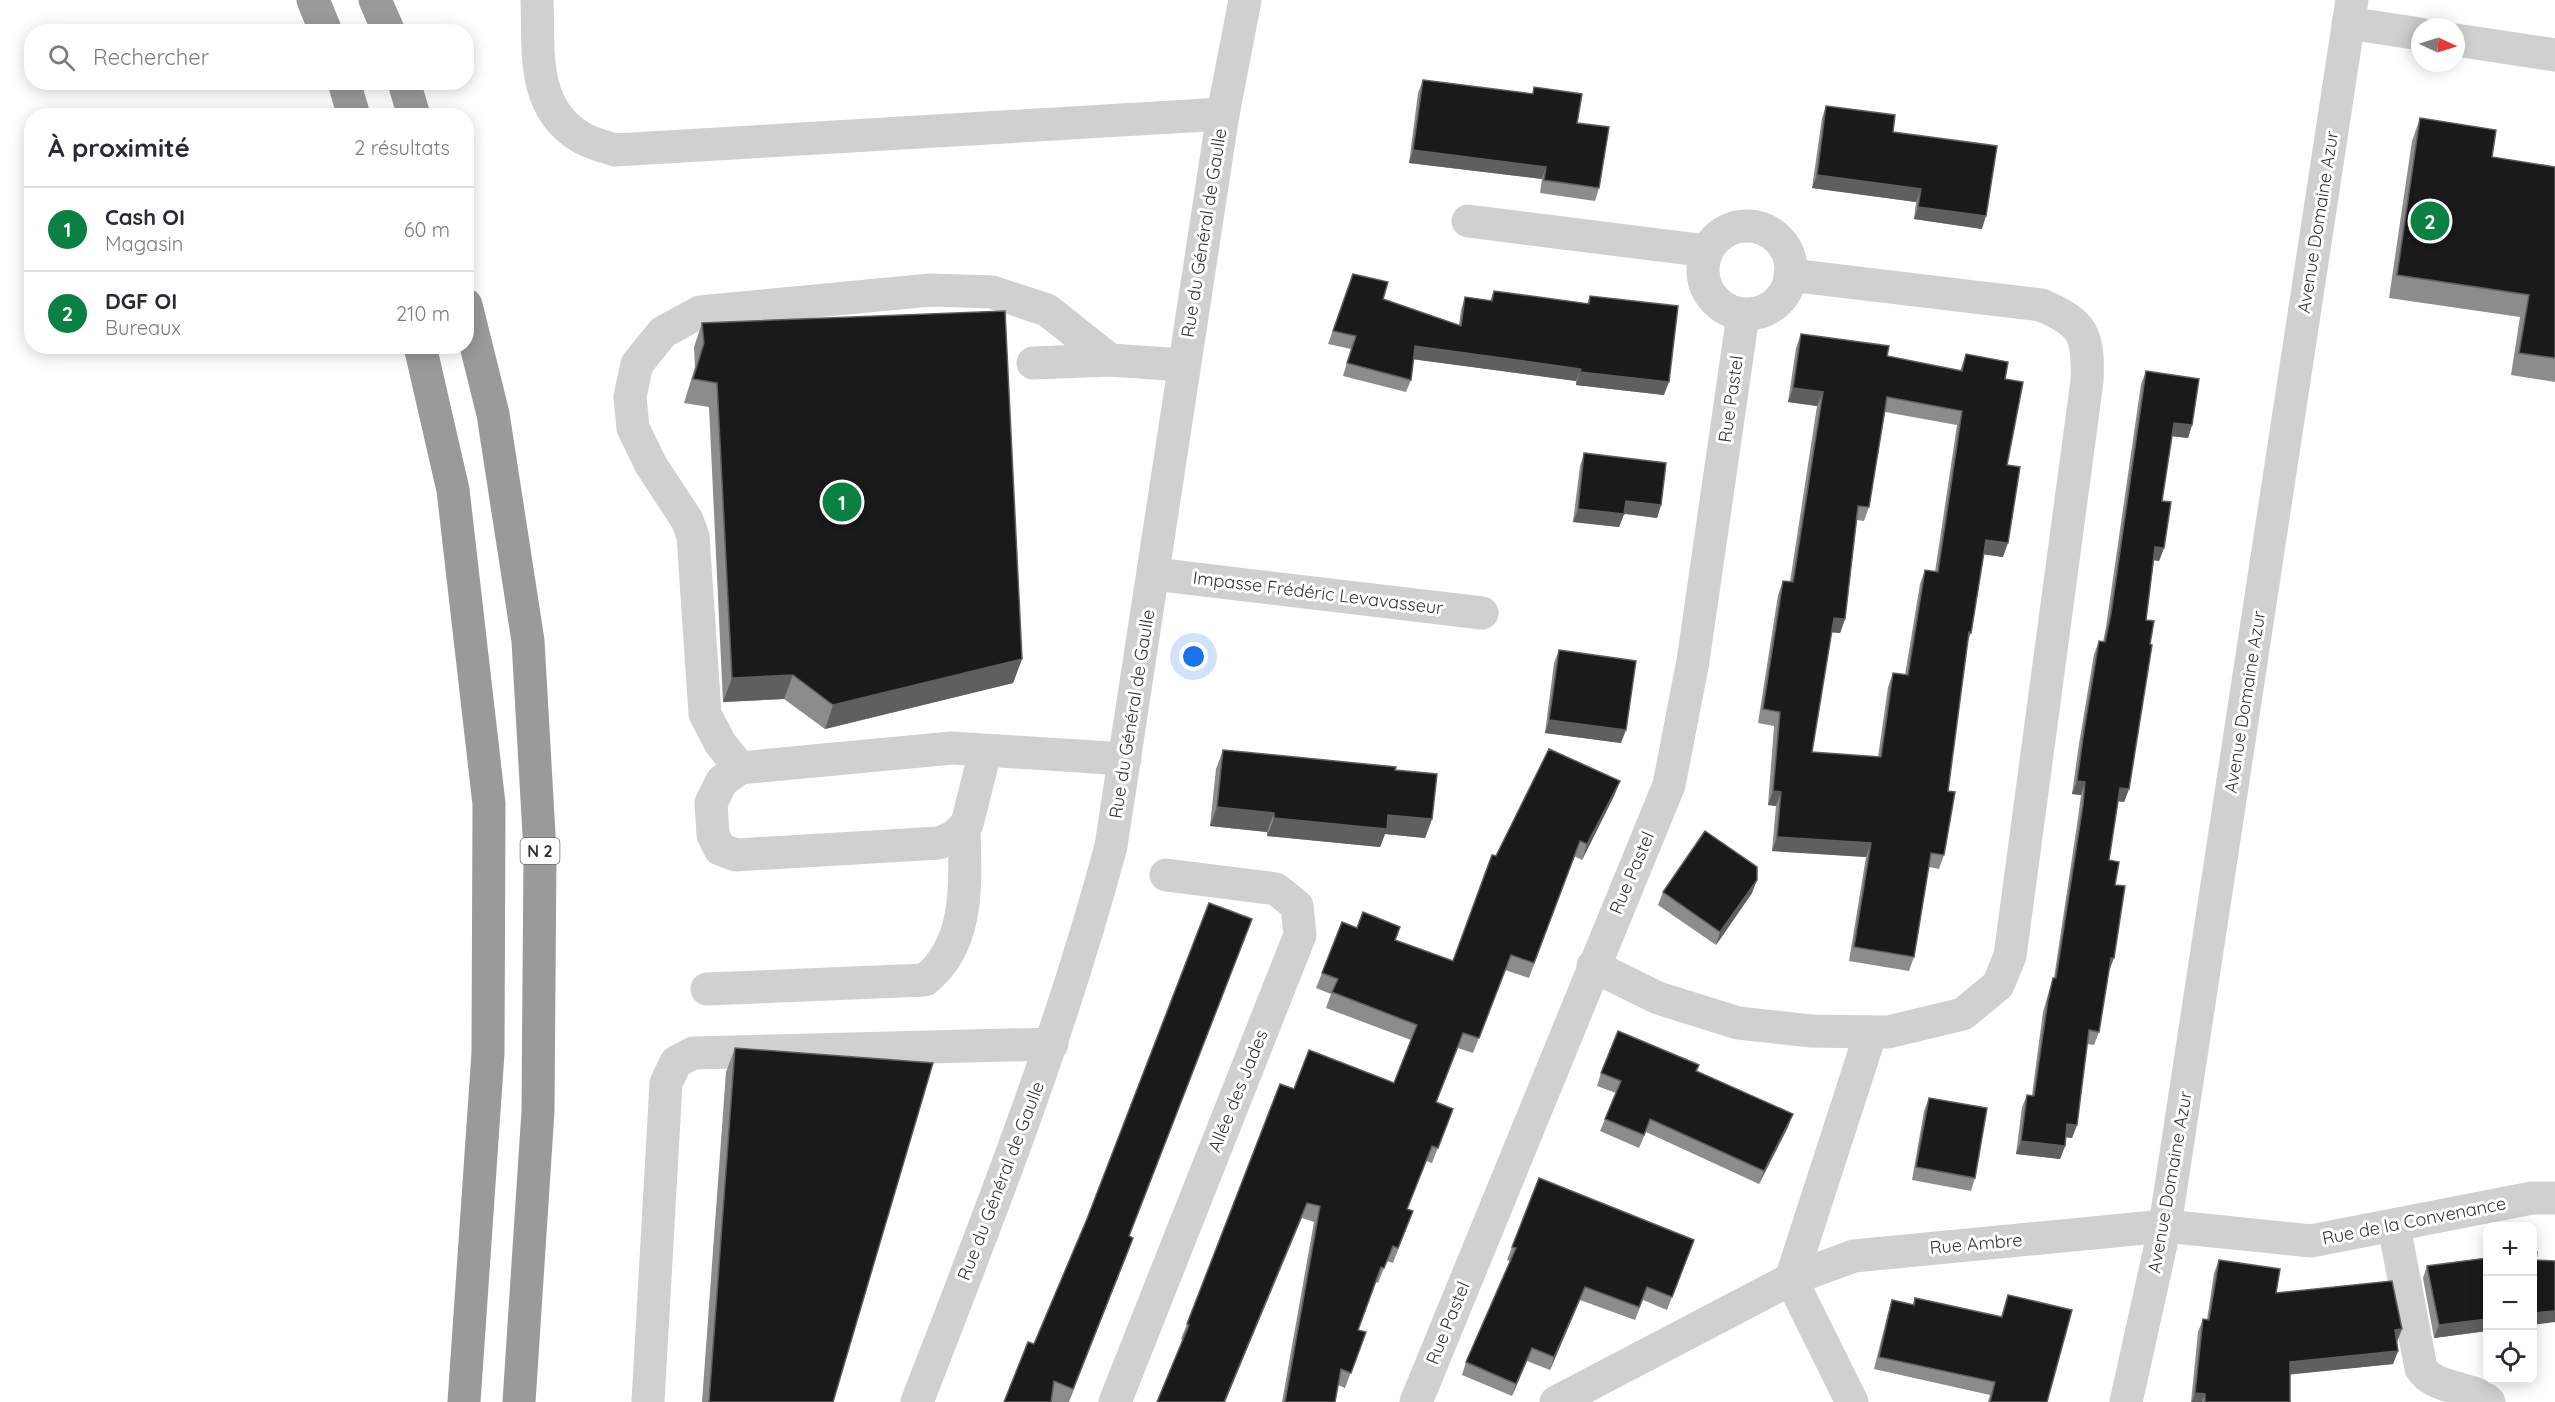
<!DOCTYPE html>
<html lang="fr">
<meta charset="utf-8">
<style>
:root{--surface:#fff;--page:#f2f2f3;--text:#2b2b33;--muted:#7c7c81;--line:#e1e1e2;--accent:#0b8043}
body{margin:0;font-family:Quicksand,sans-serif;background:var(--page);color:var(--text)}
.controls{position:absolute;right:18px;bottom:18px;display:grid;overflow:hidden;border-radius:12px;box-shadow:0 3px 15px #0003}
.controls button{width:54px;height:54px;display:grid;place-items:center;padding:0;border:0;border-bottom:2px solid var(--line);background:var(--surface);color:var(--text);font:30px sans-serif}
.compass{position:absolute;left:2411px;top:18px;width:54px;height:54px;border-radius:50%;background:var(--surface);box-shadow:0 3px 15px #0003;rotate:94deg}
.you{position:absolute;left:1194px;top:657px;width:21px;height:21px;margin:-15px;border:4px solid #fff;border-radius:50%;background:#1a73e8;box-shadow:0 0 0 9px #1a73e833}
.badge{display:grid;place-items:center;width:39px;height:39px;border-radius:50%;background:var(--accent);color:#fff;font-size:20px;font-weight:700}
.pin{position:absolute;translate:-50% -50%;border:3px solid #fff;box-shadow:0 2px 6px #0006}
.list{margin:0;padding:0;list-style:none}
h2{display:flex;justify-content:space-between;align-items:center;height:78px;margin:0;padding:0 24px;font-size:26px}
h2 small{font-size:20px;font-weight:400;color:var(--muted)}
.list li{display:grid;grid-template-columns:39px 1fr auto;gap:18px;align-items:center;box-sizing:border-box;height:84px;padding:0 24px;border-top:2px solid var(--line)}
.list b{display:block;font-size:22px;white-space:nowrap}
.list p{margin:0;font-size:20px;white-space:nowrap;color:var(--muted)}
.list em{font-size:20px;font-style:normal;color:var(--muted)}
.icon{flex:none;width:33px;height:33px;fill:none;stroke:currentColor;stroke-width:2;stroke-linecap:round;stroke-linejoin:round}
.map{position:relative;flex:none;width:2555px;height:1402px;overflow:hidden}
.search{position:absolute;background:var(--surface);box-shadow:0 3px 15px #0003;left:24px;top:24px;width:450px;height:66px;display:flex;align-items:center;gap:15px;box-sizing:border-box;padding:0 21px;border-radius:24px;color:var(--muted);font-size:22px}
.panel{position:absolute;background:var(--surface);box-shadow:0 3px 15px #0003;left:24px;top:108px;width:450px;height:246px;border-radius:24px}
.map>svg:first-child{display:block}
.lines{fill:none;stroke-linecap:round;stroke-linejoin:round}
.minor{stroke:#d0d0d0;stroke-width:33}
.highway{stroke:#9a9a9a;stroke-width:33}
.wall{fill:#8c8c8c;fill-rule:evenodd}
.shaded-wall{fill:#5f5f5f}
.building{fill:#1a1a1a;stroke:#5f5f5f;stroke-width:1.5;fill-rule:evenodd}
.labels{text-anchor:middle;stroke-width:6;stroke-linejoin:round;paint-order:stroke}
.shield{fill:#fff;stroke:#707070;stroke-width:1.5}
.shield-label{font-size:16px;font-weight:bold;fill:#333}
.street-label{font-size:18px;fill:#333;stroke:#fff}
</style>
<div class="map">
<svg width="2555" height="1402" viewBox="0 0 2555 1402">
<rect width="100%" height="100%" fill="#fff"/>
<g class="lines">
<g class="minor">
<path d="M537,0C539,50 531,106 579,136C589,143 603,146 615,150L1223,114"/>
<path d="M2348,23L2420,34"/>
<path d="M2456,40L2555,55"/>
<path d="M1468,221L1707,251"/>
<circle cx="1747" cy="270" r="44"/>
<path d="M1033,363L1110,360"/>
<path d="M1154,574L1482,613"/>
<path d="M985,752L967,824L955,836L939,843L736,855L720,849L713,835L711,803L722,781L740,768L952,748L1125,759"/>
<path d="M740,768L720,743L705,714L693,536L687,520L651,465L633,428L630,397L637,364L663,332L700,312L930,290L992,292L1047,310L1110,360L1183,365"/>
<path d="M1593,966L1658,998L1738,1023L1812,1031L1871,1032H1888L1963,1014L1998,985L2010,956L2087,381C2089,335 2084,323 2041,305L1790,275"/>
<path d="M707,989L925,980C971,943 965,881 964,827"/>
<path d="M2394,1226L2421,1368C2434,1390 2470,1385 2489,1402"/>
<path d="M1791,1279L1871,1032"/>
<path d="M1791,1279L1852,1402"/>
<path d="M648,1402L666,1083L676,1062L693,1053L1052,1044"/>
<path d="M917,1402C988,1219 1060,1037 1111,846L1223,114L1245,0"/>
<path d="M1115,1402L1300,935L1297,906L1276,889L1166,875"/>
<path d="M1416,1402L1669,785L1693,661L1743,315"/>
<path d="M1556,1402L1791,1279L1854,1256L2165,1226L2311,1241L2532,1198H2555"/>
<path d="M2126,1402L2165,1226L2352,0"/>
</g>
<g class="highway">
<path d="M313,0L326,32"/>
<path d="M375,0L389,32"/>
<path d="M344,82L354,116"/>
<path d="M404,82L414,116"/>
<path d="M466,305L493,414L528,641L540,852L538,1111L519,1402"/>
<path d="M420,346L453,490L489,804L488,1053L464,1402"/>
</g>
</g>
<g class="wall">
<path d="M1423,80L1532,94L1534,87L1577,123L1599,188L1595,201L1540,193L1542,179L1409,163L1418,93Z"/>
<path d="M1826,106L1893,132L1982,229L1914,219L1916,202L1812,188L1822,118Z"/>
<path d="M2420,118L2492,157L2555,167V382L2511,375L2520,317L2389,298L2412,141Z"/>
<path d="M1353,274L1383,299L1459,325L1461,310L1465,297L1490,301L1494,291L1587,304L1590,296L1664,395L1576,385V381L1414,359L1411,380L1406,392L1343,376L1351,349L1328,344Z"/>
<path d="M702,323L1022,659L1013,683L825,729L784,699L723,702L709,407L684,403L695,367L694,347Z"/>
<path d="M1801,334L1887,356L1960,371L1966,354L2005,379L2007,465L2003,557L1984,554L1971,633L1967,643L1948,791L1944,855L1939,869L1929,867L1914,957L1909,971L1849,961L1866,857L1772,851L1776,806L1768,805L1774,726L1758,723L1778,595L1783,581L1790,582L1817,406L1788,402L1796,348ZM1885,412L1957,425L1935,572L1925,570L1920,584L1905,675L1893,673L1888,687L1878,757L1812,752L1831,632L1840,633L1845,619L1857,520L1864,521L1869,507Z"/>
<path d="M2146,371L2192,425L2188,438L2172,436L2162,501L2164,548L2159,561L2154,560L2146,620L2129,789L2124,802L2118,801L2109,860L2115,885L2109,971L2099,1032L2094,1045L2087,1044L2077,1125L2072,1138L2066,1137L2065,1146L2060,1159L2016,1154L2022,1107L2027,1095H2032L2043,1012L2049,991L2054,978L2078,818L2081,795L2072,794L2079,744L2094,654L2099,641L2103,642L2106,627L2141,384Z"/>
<path d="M1584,453L1661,505L1657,518L1624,514L1619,527L1573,522L1580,466Z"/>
<path d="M1559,650L1621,743L1545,733L1554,663Z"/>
<path d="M1223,750L1395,770L1432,819L1425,838L1385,834L1380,847L1267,836V832L1210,826L1216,769Z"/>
<path d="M1620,781L1614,796L1582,860L1574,856L1529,978L1505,970L1473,1053L1458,1048L1436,1103L1453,1109L1432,1163L1426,1161L1407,1209L1413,1211L1393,1263L1387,1261L1378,1283L1376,1282L1358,1330L1366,1332L1345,1388L1338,1385L1335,1402H1282L1314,1222L1302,1218L1225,1402H1157L1183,1340L1181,1339L1187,1324L1294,1089L1394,1083L1411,1040L1326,1008L1331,994L1316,988L1322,973L1357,928L1453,961L1496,856Z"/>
<path d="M1663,892L1752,893L1716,945L1658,905Z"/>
<path d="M735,1048L833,1402H702L726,1072Z"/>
<path d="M1697,1071L1788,1127L1759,1184L1646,1132L1639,1148L1600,1131L1616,1093L1597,1086L1601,1073Z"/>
<path d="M1929,1098L1975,1178L1971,1191L1912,1180L1924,1111Z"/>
<path d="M1129,1236L1133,1238L1126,1257L1069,1402H1004L1034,1344Z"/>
<path d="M1694,1240L1667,1310L1643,1300L1635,1320L1580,1300L1550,1370L1527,1361L1512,1396L1462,1375L1466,1362L1510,1261L1507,1260L1512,1247Z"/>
<path d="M2487,1258V1331L2434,1338L2423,1278L2427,1266Z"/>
<path d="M2219,1260L2276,1293L2397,1342L2398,1351L2393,1364L2290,1374V1402H2191L2198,1332L2203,1319L2207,1320L2214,1273Z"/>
<path d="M2008,1295L2047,1402H1988L1990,1395L1874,1369L1888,1313L1892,1300L1913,1305L1915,1298L2001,1317Z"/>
</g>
<g class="shaded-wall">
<path d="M1413,150L1546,167L1542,179L1409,163Z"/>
<path d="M1817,175L1921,189L1916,202L1812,188Z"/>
<path d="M1918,207L1986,216L1982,229L1914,219Z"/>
<path d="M1415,346L1581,369L1576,381L1411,359Z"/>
<path d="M1580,372L1669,382L1664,395L1576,385Z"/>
<path d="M1793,388L1823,392L1817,406L1788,402Z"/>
<path d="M2174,423L2192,425L2188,438L2170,436Z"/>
<path d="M1626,501L1661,505L1657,518L1621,513Z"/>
<path d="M1578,509L1624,514L1619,527L1573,522Z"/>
<path d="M1986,540L2008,543L2003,557L1981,554Z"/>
<path d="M2155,547L2164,548L2159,561L2151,560Z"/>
<path d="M1834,618L1845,619L1840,633L1828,632Z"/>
<path d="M1022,659L1013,683L825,729L833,705Z"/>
<path d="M793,675L784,699L723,702L732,678Z"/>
<path d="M1549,720L1626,730L1621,743L1545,733Z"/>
<path d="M1620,781L1614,796L1582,860L1587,844Z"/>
<path d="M2077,781L2085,782L2081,795L2072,794Z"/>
<path d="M2120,788L2129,789L2124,802L2116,801Z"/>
<path d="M1773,791L1781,792L1776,806L1768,805Z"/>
<path d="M1217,807L1274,813L1267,832L1210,826Z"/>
<path d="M1388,815L1432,819L1425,838L1385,834L1380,847L1267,836L1274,818Z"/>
<path d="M1777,837L1871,843L1866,857L1772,851Z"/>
<path d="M1757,880L1752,893L1716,945L1720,932Z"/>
<path d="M2111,958H2114L2109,971Z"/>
<path d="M1793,1114L1788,1127L1759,1184L1764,1171Z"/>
<path d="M2067,1124L2077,1125L2072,1138L2063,1137Z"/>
<path d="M2021,1141L2065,1146L2060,1159L2016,1154Z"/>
<path d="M1307,1203L1225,1402H1224Z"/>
<path d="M1133,1238L1126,1257L1068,1402L1073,1389Z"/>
<path d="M1585,1287L1580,1300L1550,1370L1554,1357Z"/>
<path d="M2555,1311V1322L2532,1325V1313Z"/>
<path d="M2487,1319V1331L2434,1338L2439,1325Z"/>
<path d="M2402,1329L2397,1342L2395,1330Z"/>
<path d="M1532,1348L1527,1361L1512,1396L1516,1384Z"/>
<path d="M2398,1351L2393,1364L2285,1375L2290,1362Z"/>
<path d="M2195,1393L2205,1394L2202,1402H2192Z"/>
</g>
<g class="building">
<path d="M1423,80L1533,94L1534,87L1582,94L1577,123L1609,127L1599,188L1544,180L1546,167L1413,150Z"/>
<path d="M1826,106L1895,115L1893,132L1997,146L1986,216L1918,207L1921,189L1817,175Z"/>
<path d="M2420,118L2496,130L2492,157L2555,167V358L2519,353L2529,295L2397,275Z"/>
<path d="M1353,274L1388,282L1383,299L1461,326L1465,297L1492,301L1494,291L1589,304L1590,296L1678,306L1669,382L1580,372L1581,369L1415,346L1411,380L1347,363L1356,336L1333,331Z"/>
<path d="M1005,311L1022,659L833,705L793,675L732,678L717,383L693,379L704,343L702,323Z"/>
<path d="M1801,334L1889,346L1887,356L1962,371L1966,354L2008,362L2005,379L2023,382L2007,465L2020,467L2008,543L1986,540L1971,633L1969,632L1948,791L1955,792L1944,855L1931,853L1914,957L1854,947L1871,843L1777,837L1781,792L1773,791L1780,712L1763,709L1783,581L1793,582L1823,392L1793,388ZM1887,397L1962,411L1938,572L1925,570L1908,675L1893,673L1881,757L1812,752L1834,618L1845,619L1858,506L1869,507Z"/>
<path d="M2146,371L2199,379L2192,425L2174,423L2162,501L2171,502L2164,548L2155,547L2146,620L2154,621L2150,644L2152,645L2129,789L2120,788L2109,860L2119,862L2115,885L2125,886L2114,958H2111L2099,1032L2089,1030L2077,1125L2067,1124L2065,1146L2021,1141L2027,1095L2034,1096L2048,1000L2053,978H2056L2083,805L2085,782L2077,781L2084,731L2099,641L2105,642L2111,614Z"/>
<path d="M1584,453L1666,463L1661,505L1626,501L1624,514L1578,509Z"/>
<path d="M1559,650L1636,661L1626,730L1549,720Z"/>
<path d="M1549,749L1620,781L1587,844L1580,841L1534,963L1511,955L1479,1038L1463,1033L1436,1102L1453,1109L1438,1148L1432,1146L1407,1209L1413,1211L1398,1248L1393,1246L1384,1268L1381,1267L1358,1330L1366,1332L1351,1373L1341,1369L1335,1402H1285L1320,1206L1307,1203L1224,1402H1157L1189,1325L1187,1324L1280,1084L1294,1089L1309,1050L1394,1083L1417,1025L1332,992L1338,979L1322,973L1342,922L1357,928L1363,912L1400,927L1395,940L1453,961L1492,855L1496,856Z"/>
<path d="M1223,750L1396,767L1395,770L1437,774L1432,819L1388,815L1387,829L1274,818V813L1217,807Z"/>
<path d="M1705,831L1757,867V880L1720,932L1663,892Z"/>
<path d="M1209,903L1252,919L1129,1236L1133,1238L1073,1389L1054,1381L1051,1402H1004L1028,1342L1034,1344L1087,1219Z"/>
<path d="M1618,1031L1699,1065L1696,1071L1793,1114L1764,1171L1650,1119L1644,1135L1605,1119L1621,1081L1601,1073Z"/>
<path d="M735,1048L933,1063L833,1402H709Z"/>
<path d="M1929,1098L1987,1108L1975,1178L1916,1167Z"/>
<path d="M1539,1178L1694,1240L1672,1297L1647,1287L1639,1307L1585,1287L1554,1357L1532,1348L1516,1384L1466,1362L1516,1248L1512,1247Z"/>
<path d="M2532,1252H2537L2536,1260L2555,1261V1311L2532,1313Z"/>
<path d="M2487,1258V1319L2439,1325L2427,1266Z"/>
<path d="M2219,1260L2280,1269L2276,1293L2392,1281L2402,1329L2395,1330L2398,1351L2290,1362V1402H2205V1394L2195,1393L2203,1319L2209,1320Z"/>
<path d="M2008,1295L2072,1310L2047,1402H1990L1995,1382L1879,1357L1892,1300L1914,1305L1915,1298L2002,1317Z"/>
</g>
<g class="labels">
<rect class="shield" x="520.5" y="838" width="39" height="26" rx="4.5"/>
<g class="shield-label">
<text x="540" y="857">N 2</text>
</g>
<g class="street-label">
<text transform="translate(2318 222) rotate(-81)" y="6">Avenue Domaine Azur</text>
<text transform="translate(1204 233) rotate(-81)" y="6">Rue du Général de Gaulle</text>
<text transform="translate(1731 399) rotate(-82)" y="6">Rue Pastel</text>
<text transform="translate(1318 593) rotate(7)" y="6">Impasse Frédéric Levavasseur</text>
<text transform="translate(2245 702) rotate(-81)" y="6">Avenue Domaine Azur</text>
<text transform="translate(1132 714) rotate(-81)" y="6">Rue du Général de Gaulle</text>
<text transform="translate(1632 873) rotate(-67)" y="6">Rue Pastel</text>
<text transform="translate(1238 1091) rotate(-68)" y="6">Allée des Jades</text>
<text transform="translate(1001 1181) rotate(-69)" y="6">Rue du Général de Gaulle</text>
<text transform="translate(2170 1182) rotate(-80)" y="6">Avenue Domaine Azur</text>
<text transform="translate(2414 1221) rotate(-11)" y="6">Rue de la Convenance</text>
<text transform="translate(1976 1244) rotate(-5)" y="6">Rue Ambre</text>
<text transform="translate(1448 1323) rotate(-68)" y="6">Rue Pastel</text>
</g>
</g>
</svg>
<div class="controls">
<button>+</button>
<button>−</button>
<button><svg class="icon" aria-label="locate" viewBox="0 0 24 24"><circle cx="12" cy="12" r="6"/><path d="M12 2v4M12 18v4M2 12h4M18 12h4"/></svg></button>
</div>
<svg class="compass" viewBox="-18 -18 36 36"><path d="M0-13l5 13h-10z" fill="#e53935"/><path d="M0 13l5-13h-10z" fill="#7c7c81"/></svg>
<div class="you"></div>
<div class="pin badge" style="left:842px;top:502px">1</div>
<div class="pin badge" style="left:2430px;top:221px">2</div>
<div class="search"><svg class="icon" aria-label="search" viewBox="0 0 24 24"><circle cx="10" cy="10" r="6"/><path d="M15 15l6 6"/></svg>Rechercher</div>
<section class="panel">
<h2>À proximité<small>2 résultats</small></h2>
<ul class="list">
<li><span class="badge">1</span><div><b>Cash OI</b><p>Magasin</p></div><em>60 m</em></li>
<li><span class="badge">2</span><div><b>DGF OI</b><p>Bureaux</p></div><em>210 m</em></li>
</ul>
</section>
</div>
